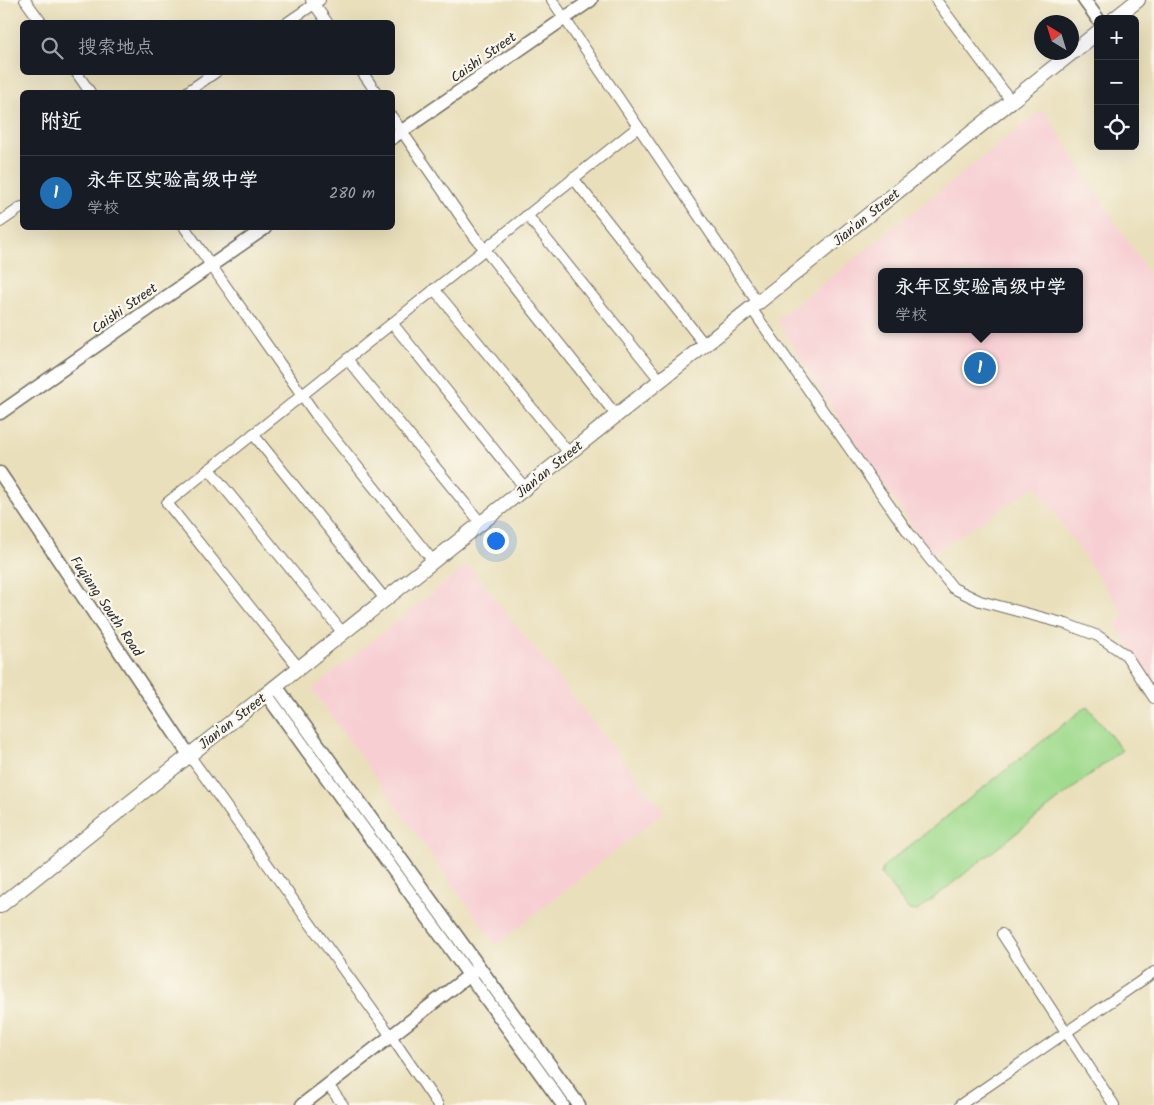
<!DOCTYPE html>
<html lang="zh">
<meta charset="utf-8">
<style>
:root{--surface:#171b24;--page:#242831;--text:#f1f3f6;--muted:#9ea1a6;--line:#363941;--accent:#1f6fb2}
body{margin:0;font-family:Kalam,"LXGW WenKai TC",sans-serif;background:var(--page);color:var(--text)}
.controls{position:absolute;right:15px;top:15px;display:grid;overflow:hidden;border-radius:8px;box-shadow:0 5px 20px #0002}
.controls button{width:45px;height:45px;display:grid;place-items:center;padding:0;border:0;border-bottom:1px solid var(--line);background:var(--surface);color:var(--text);font:25px sans-serif}
.compass{position:absolute;left:1034px;top:15px;width:45px;height:45px;border-radius:50%;background:var(--surface);box-shadow:0 5px 20px #0002;rotate:322deg}
.you{position:absolute;left:495px;top:540px;width:18px;height:18px;margin:-12px;border:4px solid #fff;border-radius:50%;background:#1a73e8;box-shadow:0 0 0 8px #1a73e833}
.badge{display:grid;place-items:center;width:32px;height:32px;border-radius:50%;background:var(--accent);color:#fff;font-size:16px;font-weight:700}
.pin{position:absolute;translate:-50% -50%;border:2px solid #fff;box-shadow:0 1px 5px #0006}
.popup{position:absolute;left:878px;top:268px;width:205px;height:65px;box-sizing:border-box;display:grid;place-content:center;border-radius:8px;background:var(--surface);filter:drop-shadow(0 1px 4px #0005);font-size:16px;white-space:nowrap;color:var(--muted)}
.popup b{font-size:19px;color:var(--text)}
.popup::after{content:'';position:absolute;left:50%;top:100%;margin-left:-10px;border:10px solid transparent;border-top-color:var(--surface)}
.list{margin:0;padding:0;list-style:none}
h2{display:flex;justify-content:space-between;align-items:center;height:65px;margin:0;padding:0 20px;font-size:21px}
h2 small{font-size:16px;font-weight:400;color:var(--muted)}
.list li{display:grid;grid-template-columns:32px 1fr auto;gap:15px;align-items:center;box-sizing:border-box;height:75px;padding:0 20px;border-top:1px solid var(--line)}
.list b{display:block;font-size:19px;white-space:nowrap}
.list p{margin:0;font-size:16px;white-space:nowrap;color:var(--muted)}
.list em{font-size:16px;font-style:normal;color:var(--muted)}
.icon{flex:none;width:28px;height:28px;fill:none;stroke:currentColor;stroke-width:2;stroke-linecap:round;stroke-linejoin:round}
.map{position:relative;flex:none;width:1154px;height:1105px;overflow:hidden}
.search{position:absolute;background:var(--surface);box-shadow:0 5px 20px #0002;left:20px;top:20px;width:375px;height:55px;display:flex;align-items:center;gap:12px;box-sizing:border-box;padding:0 18px;border-radius:8px;color:var(--muted);font-size:19px}
.panel{position:absolute;background:var(--surface);box-shadow:0 5px 20px #0002;left:20px;top:90px;width:375px;height:140px;border-radius:8px}
.map>svg:first-child{display:block}
.built{fill:#f7cfd3;fill-rule:evenodd}
.green{fill:#a0db8e;stroke:#66835c}
.lines{fill:none;stroke-linecap:round;stroke-linejoin:round}
.minor-casing{stroke:#6e6a5d;stroke-width:12}
.tertiary-casing{stroke:#6e6a5d;stroke-width:15}
.secondary-casing{stroke:#6e6a5d;stroke-width:16}
.minor{stroke:#fff;stroke-width:10}
.tertiary{stroke:#fff;stroke-width:12}
.secondary{stroke:#fff;stroke-width:14}
.labels{text-anchor:middle;stroke-width:4.5;stroke-linejoin:round;paint-order:stroke}
.street-label{font-size:14px;fill:#2b2b2b;stroke:#fbf7ec}
</style>
<div class="map">
<svg width="1154" height="1105" viewBox="0 0 1154 1105">
<rect width="100%" height="100%" fill="#fbf7ec"/>
<filter id="ink" filterUnits="userSpaceOnUse"><feTurbulence type="fractalNoise" baseFrequency=".02" numOctaves="2"/><feDisplacementMap in="SourceGraphic" scale="10" xChannelSelector="R" yChannelSelector="G"/><feConvolveMatrix kernelMatrix="1 2 1 2 8 2 1 2 1" color-interpolation-filters="sRGB"/></filter>
<filter id="wash" filterUnits="userSpaceOnUse"><feTurbulence type="fractalNoise" baseFrequency=".0096" numOctaves="4" result="noise"/><feDisplacementMap in="SourceGraphic" scale="20" xChannelSelector="R" yChannelSelector="G"/><feGaussianBlur stdDeviation="1.12" result="paint"/><feColorMatrix in="noise" values="0 0 0 0 0 0 0 0 0 0 0 0 0 0 0 0 0 1.4 0 .05"/><feComposite in="paint" operator="in"/></filter>
<g filter="url(#wash)">
<rect width="100%" height="100%" fill="#e9dfba"/>
<g class="built">
<path d="M1043,109L1154,282V682L1115,624L1125,616L1036,486L934,553L926,546L836,415L777,320ZM881,272H1079V329H881Z"/>
<path d="M468,565L664,812L496,945L312,689Z"/>
</g>
<path class="green" d="M1087,706L1122,750L917,911L909,910L881,874L884,866Z"/>
</g>
<g filter="url(#ink)">
<g class="lines">
<defs>
<g id="minor">
<path d="M25,0L41,22"/>
<path d="M311,0L327,22"/>
<path d="M552,0L758,303"/>
<path d="M936,0L1011,101"/>
<path d="M288,22L320,0"/>
<path d="M76,72L90,92"/>
<path d="M362,72L376,92"/>
<path d="M187,92L216,72"/>
<path d="M392,117L474,236L616,415"/>
<path d="M573,178L705,345"/>
<path d="M527,215L660,380"/>
<path d="M0,222L22,207"/>
<path d="M185,228L316,415L433,561"/>
<path d="M434,289L569,453"/>
<path d="M751,308L908,532L953,588L980,601L1066,624L1098,636L1126,655L1154,698"/>
<path d="M392,323L525,488"/>
<path d="M347,359L481,523"/>
<path d="M253,434L385,599"/>
<path d="M209,469L343,633"/>
<path d="M299,668L167,503L638,127"/>
<path d="M189,755L391,1036L438,1105"/>
<path d="M1002,934L1114,1105"/>
<path d="M328,1085L343,1105"/>
<path d="M960,1105L1154,972"/>
</g>
<g id="tertiary">
<path d="M1084,0L1098,19"/>
<path d="M392,138L591,0"/>
<path d="M0,413L265,228"/>
<path d="M0,473L189,755"/>
<path d="M276,686L579,1105"/>
<path d="M266,694L563,1105"/>
<path d="M302,1105L476,970"/>
</g>
<g id="secondary">
<path d="M1114,19L1138,0"/>
<path d="M0,906L1098,32"/>
</g>
</defs>
<use href="#minor" class="minor-casing"/>
<use href="#tertiary" class="tertiary-casing"/>
<use href="#secondary" class="secondary-casing"/>
<use href="#minor" class="minor"/>
<use href="#tertiary" class="tertiary"/>
<use href="#secondary" class="secondary"/>
</g>
</g>
<g class="labels">
<g class="street-label">
<text transform="translate(483 57) rotate(-35)" y="5">Caishi Street</text>
<text transform="translate(866 217) rotate(-39)" y="5">Jian'an Street</text>
<text transform="translate(124 308) rotate(-35)" y="5">Caishi Street</text>
<text transform="translate(549 469) rotate(-39)" y="5">Jian'an Street</text>
<text transform="translate(107 606) rotate(56)" y="5">Fuqiang South Road</text>
<text transform="translate(232 721) rotate(-38)" y="5">Jian'an Street</text>
</g>
</g>
</svg>
<div class="controls">
<button>+</button>
<button>−</button>
<button><svg class="icon" aria-label="locate" viewBox="0 0 24 24"><circle cx="12" cy="12" r="6"/><path d="M12 2v4M12 18v4M2 12h4M18 12h4"/></svg></button>
</div>
<svg class="compass" viewBox="-18 -18 36 36"><path d="M0-13l5 13h-10z" fill="#e53935"/><path d="M0 13l5-13h-10z" fill="#9ea1a6"/></svg>
<div class="you"></div>
<div class="pin badge" style="left:980px;top:368px">1</div>
<div class="popup"><b>永年区实验高级中学</b>学校</div>
<div class="search"><svg class="icon" aria-label="search" viewBox="0 0 24 24"><circle cx="10" cy="10" r="6"/><path d="M15 15l6 6"/></svg>搜索地点</div>
<section class="panel">
<h2>附近<small></small></h2>
<ul class="list">
<li><span class="badge">1</span><div><b>永年区实验高级中学</b><p>学校</p></div><em>280 m</em></li>
</ul>
</section>
</div>
